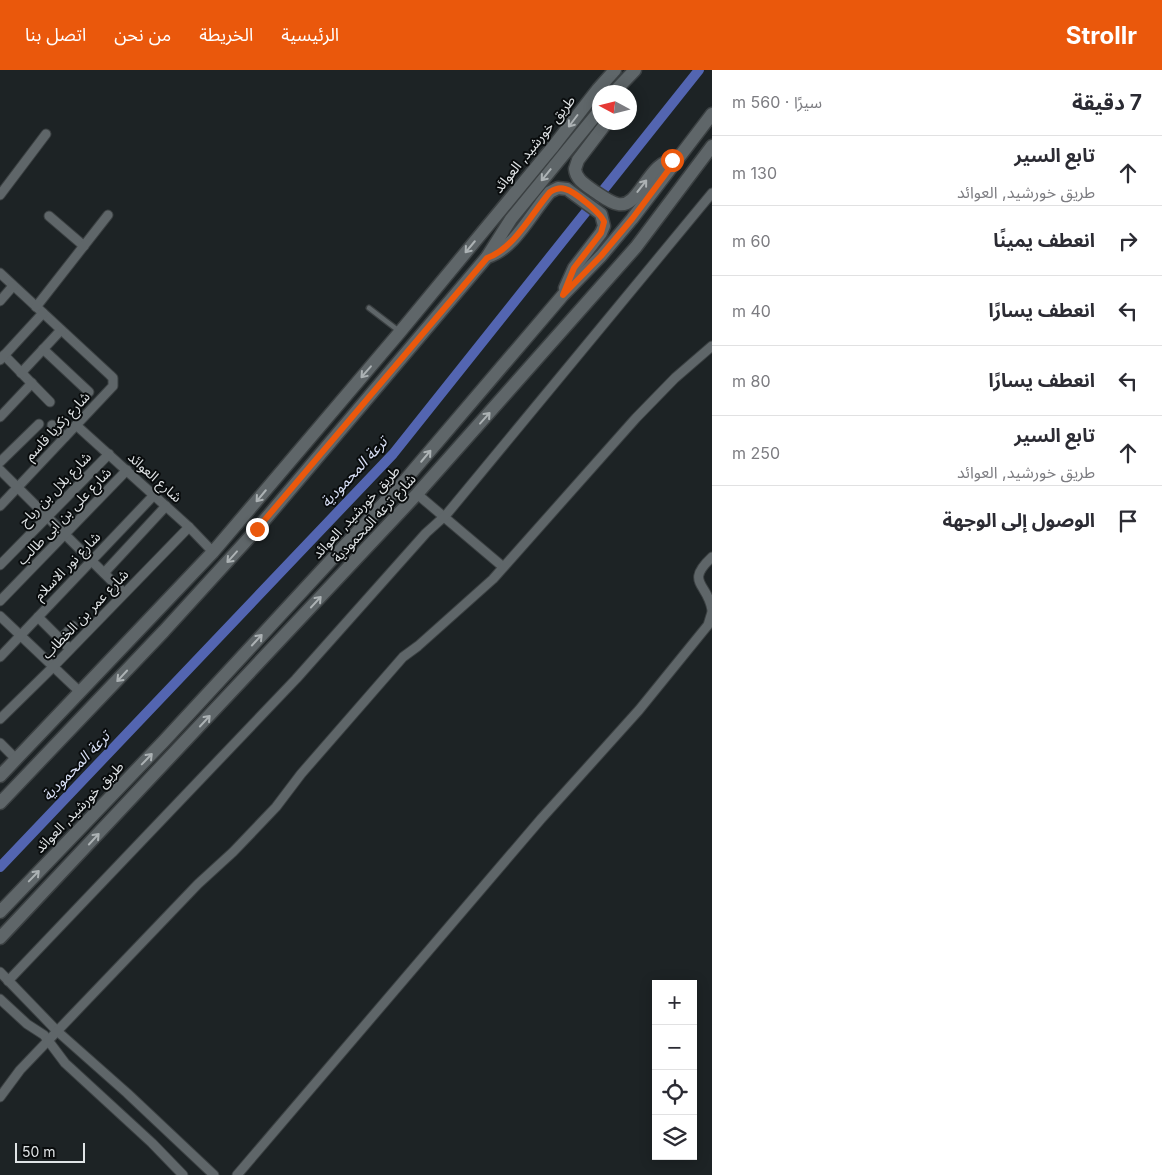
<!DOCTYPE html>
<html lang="ar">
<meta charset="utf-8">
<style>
:root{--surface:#fff;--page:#f7f7f7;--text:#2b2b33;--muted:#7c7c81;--line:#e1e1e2;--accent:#ea580c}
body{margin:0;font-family:Inter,"Noto Sans Arabic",sans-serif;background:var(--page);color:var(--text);direction:rtl}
.controls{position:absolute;right:15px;bottom:15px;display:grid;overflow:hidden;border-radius:0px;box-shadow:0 2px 12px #0003}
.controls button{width:45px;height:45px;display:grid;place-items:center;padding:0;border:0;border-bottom:1px solid var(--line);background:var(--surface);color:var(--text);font:25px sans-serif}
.compass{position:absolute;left:592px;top:15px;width:45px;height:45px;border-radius:50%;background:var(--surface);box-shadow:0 2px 12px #0003;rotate:277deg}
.scale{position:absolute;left:15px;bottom:12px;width:70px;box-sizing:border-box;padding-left:5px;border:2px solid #e0e4e6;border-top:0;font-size:14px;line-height:18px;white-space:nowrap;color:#e0e4e6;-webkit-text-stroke:4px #090c0d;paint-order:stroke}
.stop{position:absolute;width:15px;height:15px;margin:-11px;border:4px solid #ea580c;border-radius:50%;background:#fff}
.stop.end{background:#ea580c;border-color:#fff;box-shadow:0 1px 5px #0008}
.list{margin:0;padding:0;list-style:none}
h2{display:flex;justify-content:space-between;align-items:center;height:65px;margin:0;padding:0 20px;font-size:21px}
h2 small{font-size:16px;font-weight:400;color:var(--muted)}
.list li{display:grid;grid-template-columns:32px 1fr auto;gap:15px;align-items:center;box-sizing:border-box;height:70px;padding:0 20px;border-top:1px solid var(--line)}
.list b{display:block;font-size:19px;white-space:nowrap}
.list p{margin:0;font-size:16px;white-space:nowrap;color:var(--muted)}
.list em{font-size:16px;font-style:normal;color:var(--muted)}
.icon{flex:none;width:28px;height:28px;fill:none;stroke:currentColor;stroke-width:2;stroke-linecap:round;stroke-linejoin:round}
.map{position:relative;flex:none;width:712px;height:1105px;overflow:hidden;direction:ltr}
header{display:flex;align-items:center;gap:30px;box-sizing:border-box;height:70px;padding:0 25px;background:var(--accent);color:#fff}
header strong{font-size:24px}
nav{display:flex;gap:28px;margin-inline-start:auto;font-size:18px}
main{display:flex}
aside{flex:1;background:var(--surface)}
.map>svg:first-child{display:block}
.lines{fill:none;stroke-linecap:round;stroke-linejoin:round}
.canal{stroke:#5365b1;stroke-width:10}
.lane-casing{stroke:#3b4042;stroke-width:7}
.street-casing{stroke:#3b4042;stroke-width:11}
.secondary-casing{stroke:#3b4042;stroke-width:15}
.lane{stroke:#5f6669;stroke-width:4.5}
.street{stroke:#5f6669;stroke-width:9}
.secondary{stroke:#5f6669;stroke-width:12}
.oneway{stroke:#acb2b4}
.route{stroke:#ea580c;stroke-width:6}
.labels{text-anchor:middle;stroke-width:4;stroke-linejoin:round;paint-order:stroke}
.street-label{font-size:14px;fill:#e0e4e6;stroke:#090c0d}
.water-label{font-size:15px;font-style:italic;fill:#dae1f7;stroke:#090c0d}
</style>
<header>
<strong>Strollr</strong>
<nav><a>الرئيسية</a><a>الخريطة</a><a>من نحن</a><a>اتصل بنا</a></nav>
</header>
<main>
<aside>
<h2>7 دقيقة<small>سيرًا · 560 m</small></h2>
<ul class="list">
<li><svg class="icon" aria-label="ahead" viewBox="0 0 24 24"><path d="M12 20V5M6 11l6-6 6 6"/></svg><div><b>تابع السير</b><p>طريق خورشيد, العوائد</p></div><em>130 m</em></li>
<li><svg class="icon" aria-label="right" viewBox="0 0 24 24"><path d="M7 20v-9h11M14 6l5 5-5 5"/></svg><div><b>انعطف يمينًا</b></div><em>60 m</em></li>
<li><svg class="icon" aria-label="left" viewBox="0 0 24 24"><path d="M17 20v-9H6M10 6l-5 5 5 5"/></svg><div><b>انعطف يسارًا</b></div><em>40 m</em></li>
<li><svg class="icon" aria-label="left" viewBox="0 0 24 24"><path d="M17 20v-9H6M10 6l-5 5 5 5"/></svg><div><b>انعطف يسارًا</b></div><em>80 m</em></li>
<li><svg class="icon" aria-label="ahead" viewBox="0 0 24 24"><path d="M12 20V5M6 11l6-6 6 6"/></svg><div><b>تابع السير</b><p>طريق خورشيد, العوائد</p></div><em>250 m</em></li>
<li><svg class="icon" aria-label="arrive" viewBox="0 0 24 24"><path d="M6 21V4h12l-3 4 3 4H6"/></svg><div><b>الوصول إلى الوجهة</b></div></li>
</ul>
</aside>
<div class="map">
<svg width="712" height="1105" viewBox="0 0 712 1105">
<rect width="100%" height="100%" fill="#1d2325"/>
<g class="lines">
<path class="canal" d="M0,797L393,384L699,0"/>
<defs>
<path id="lane" d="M369,238L399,261"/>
<g id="street">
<path d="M0,125L46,64"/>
<path d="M49,146L84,176"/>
<path d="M0,203L110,305L113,308V316L0,436"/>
<path d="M0,231L13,216"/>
<path d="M36,237L108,145"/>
<path d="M43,279L89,322"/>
<path d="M4,285L50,332"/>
<path d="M0,290L43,243"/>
<path d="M21,303L61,260"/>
<path d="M0,347L32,313"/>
<path d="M52,355L65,367"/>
<path d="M76,355L189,457L213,482"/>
<path d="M0,392L39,354"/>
<path d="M0,400L124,523"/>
<path d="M417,424L502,496"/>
<path d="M712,487C684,513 708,513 712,540"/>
<path d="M0,495L109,384"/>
<path d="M104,503L166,436"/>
<path d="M0,531L127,400"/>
<path d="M0,546L80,622"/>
<path d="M38,547L70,579"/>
<path d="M61,569L73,556"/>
<path d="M0,587L154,425"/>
<path d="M0,649L53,597L189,457"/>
<path d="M0,673L16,689"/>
<path d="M0,902L57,961L127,1023L214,1105"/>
<path d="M8,911L296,609L426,463L446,445L712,123"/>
<path d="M0,929L27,954L44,965L65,993L152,1073L183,1105"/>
<path d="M0,1027L20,1000L85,932L198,814L233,782L276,737L301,704L403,587L418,576L493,509L636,348L675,308L712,276"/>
<path d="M237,1105L541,749L639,640L708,555L712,542"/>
</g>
<g id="secondary">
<path d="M614,22L635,0"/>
<path d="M607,52L578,90L575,99C576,110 586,115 594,121C602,126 609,132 618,134C640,139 648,89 676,90"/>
<path d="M487,187C515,179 531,143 550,122L558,118L567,119L601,144L604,156L601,163L574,198L565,218"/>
<path d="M0,706L213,482L400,262L552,78L598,19L615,0"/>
<path d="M0,733L164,561L257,459L487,187L511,149L600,40"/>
<path d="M0,842L164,671L406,409L563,225L601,186L632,149L712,44"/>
<path d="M0,868L417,424L636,177L712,76"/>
</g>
</defs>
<use href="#lane" class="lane-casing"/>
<use href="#street" class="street-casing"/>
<use href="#secondary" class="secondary-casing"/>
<use href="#lane" class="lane"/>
<use href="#street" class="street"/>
<use href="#secondary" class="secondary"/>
</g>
<defs><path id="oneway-shaft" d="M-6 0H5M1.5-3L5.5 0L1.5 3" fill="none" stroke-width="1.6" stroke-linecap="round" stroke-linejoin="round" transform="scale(1.25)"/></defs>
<g class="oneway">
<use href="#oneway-shaft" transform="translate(573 51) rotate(127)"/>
<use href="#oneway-shaft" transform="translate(546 105) rotate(129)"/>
<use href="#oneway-shaft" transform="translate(642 116) rotate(-52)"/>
<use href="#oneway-shaft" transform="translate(470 177) rotate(130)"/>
<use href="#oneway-shaft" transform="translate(366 302) rotate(131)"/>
<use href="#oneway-shaft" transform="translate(485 348) rotate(-48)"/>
<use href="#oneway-shaft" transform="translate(426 386) rotate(-50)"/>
<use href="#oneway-shaft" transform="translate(261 426) rotate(130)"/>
<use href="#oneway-shaft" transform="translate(232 487) rotate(132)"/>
<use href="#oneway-shaft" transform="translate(316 532) rotate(-47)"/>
<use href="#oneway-shaft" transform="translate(257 570) rotate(-47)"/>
<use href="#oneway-shaft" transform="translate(122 606) rotate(133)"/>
<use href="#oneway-shaft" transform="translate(205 651) rotate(-47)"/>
<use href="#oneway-shaft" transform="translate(147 689) rotate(-46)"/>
<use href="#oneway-shaft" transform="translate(94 769) rotate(-47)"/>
<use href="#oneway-shaft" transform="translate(34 806) rotate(-46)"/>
</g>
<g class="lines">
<path class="route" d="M257,459L487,188C514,179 532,143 550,122C555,119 560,117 565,119C574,121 602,144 604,152L601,163L574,198L563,225L601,186L632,149L676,90H672"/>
</g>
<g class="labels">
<g class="street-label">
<text transform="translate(534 74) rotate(-51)" y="5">طريق خورشيد, العوائد</text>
<text transform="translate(57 356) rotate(-47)" y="5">شارع زكريا قاسم</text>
<text transform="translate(155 407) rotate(42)" y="5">شارع العوائد</text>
<text transform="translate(55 419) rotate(-46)" y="5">شارع بلال بن رباح</text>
<text transform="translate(356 442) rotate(-47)" y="5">طريق خورشيد, العوائد</text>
<text transform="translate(64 446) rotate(-46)" y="5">شارع على بن ابى طالب</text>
<text transform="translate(374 448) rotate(-47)" y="5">شارع ترعه المحمودية</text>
<text transform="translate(67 496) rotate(-46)" y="5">شارع نور الاسلام</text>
<text transform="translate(85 544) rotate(-46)" y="5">شارع عمر بن الخطاب</text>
<text transform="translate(79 737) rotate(-46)" y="5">طريق خورشيد, العوائد</text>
</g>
<g class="water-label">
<text transform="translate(354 402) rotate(-47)" y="5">ترعة المحمودية</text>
<text transform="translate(76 696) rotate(-46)" y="5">ترعة المحمودية</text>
</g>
</g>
</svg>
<div class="controls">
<button>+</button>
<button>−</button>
<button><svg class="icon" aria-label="locate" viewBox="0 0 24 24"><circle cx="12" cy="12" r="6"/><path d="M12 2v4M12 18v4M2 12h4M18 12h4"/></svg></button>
<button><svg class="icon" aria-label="layers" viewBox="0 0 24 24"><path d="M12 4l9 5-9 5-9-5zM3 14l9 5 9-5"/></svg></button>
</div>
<svg class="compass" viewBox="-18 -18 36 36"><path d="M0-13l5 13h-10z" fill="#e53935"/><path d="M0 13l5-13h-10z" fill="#7c7c81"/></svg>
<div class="scale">50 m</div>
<div class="stop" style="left:672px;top:90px"></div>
<div class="stop end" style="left:257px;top:459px"></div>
</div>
</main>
